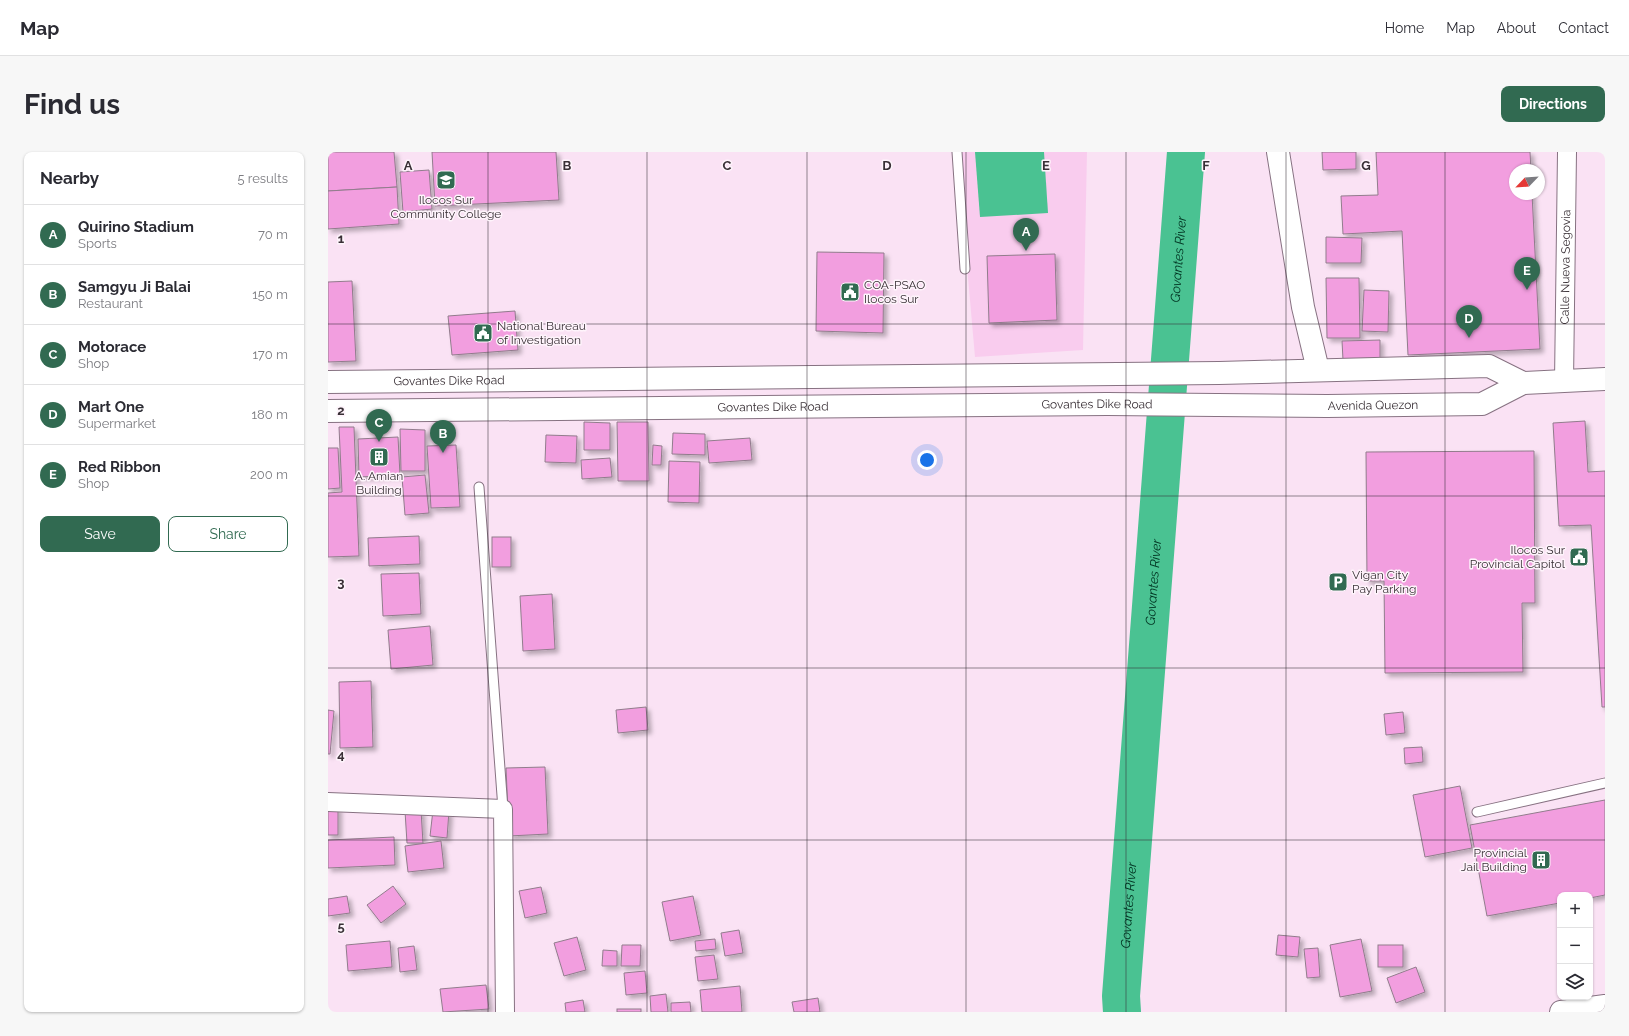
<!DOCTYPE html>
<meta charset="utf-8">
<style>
:root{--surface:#fff;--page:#f7f7f7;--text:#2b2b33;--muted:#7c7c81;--line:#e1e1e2;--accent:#316a51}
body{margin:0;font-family:Raleway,sans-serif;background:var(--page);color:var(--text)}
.controls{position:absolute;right:12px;bottom:12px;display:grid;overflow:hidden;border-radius:8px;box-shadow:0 1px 3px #0004}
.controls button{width:36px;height:36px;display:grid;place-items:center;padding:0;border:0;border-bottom:1px solid var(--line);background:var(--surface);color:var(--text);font:20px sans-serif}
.compass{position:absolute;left:1181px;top:12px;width:36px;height:36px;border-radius:50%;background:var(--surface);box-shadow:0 1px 3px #0004;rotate:245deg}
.you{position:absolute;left:599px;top:308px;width:14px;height:14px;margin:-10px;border:3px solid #fff;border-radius:50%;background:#1a73e8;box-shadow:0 0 0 6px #1a73e833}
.badge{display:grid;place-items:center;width:26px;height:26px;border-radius:50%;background:var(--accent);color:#fff;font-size:13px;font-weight:700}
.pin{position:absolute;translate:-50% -33px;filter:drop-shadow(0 1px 2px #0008)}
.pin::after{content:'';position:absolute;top:21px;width:14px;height:12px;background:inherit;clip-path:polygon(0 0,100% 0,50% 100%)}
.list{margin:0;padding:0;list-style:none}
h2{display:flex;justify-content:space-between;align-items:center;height:52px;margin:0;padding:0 16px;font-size:17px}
h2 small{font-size:13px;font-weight:400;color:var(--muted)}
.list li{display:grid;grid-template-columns:26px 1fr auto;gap:12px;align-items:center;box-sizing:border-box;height:60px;padding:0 16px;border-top:1px solid var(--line)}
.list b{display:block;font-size:15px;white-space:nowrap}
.list p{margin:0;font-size:13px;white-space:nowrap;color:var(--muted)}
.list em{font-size:13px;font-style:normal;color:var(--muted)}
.actions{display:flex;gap:8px;padding:12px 16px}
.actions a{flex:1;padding:9px 0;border:1px solid var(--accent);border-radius:8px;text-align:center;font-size:14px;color:var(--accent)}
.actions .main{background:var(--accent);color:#fff}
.icon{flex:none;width:22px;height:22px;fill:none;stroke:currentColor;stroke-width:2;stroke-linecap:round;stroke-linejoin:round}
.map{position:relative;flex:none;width:1277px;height:860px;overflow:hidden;border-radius:8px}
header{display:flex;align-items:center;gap:24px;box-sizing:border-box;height:56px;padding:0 20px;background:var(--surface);border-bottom:1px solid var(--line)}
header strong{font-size:19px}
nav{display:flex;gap:22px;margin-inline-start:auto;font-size:14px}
.intro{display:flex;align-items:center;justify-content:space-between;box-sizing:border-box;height:96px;padding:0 24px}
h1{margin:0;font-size:28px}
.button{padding:10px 18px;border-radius:8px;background:var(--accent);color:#fff;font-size:14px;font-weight:700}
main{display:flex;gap:24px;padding:0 24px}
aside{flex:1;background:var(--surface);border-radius:8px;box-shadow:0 1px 3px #0004}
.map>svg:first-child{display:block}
.green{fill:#f9ccee}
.water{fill:#4ac292}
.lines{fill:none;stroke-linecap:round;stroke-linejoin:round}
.river{stroke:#4ac292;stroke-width:38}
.building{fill:#f29edf;stroke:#917c8c;filter:url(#shadow)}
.service-casing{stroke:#877282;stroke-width:11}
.minor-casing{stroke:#877282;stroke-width:20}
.tertiary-casing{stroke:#877282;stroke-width:24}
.secondary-casing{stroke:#877282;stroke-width:24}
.service{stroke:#fff;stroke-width:9}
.minor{stroke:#fff;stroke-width:18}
.tertiary{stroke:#fff;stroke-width:22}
.secondary{stroke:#fff;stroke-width:22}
.grid{fill:none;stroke:#393036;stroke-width:1;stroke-opacity:0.55}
.labels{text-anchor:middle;stroke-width:3;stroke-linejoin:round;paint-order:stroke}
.poi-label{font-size:12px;fill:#393036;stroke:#fef4fb;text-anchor:start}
.street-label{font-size:12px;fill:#393036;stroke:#fef4fb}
.water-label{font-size:13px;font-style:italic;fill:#003321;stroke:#fef4fb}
.grid-label{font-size:13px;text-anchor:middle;font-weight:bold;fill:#393036;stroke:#fef4fb;stroke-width:3;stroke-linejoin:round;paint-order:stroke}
</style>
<header>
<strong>Map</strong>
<nav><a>Home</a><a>Map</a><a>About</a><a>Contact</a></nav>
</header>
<div class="intro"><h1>Find us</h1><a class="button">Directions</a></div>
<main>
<aside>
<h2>Nearby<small>5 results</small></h2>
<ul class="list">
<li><span class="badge">A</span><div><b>Quirino Stadium</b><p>Sports</p></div><em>70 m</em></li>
<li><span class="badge">B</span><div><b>Samgyu Ji Balai</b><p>Restaurant</p></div><em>150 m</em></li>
<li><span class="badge">C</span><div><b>Motorace</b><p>Shop</p></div><em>170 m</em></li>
<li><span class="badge">D</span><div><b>Mart One</b><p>Supermarket</p></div><em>180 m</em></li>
<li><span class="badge">E</span><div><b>Red Ribbon</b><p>Shop</p></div><em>200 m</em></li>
</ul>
<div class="actions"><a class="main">Save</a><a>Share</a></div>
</aside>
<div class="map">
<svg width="1277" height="860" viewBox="0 0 1277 860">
<defs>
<filter id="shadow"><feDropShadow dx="3.5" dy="3.5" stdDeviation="2" flood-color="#0004"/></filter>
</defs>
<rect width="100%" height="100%" fill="#fae2f4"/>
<path class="green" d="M629,0H759L755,198L647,205Z"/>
<path class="water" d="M647,0H716L720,61L652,65Z"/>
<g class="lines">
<path class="river" id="s1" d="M794,860L793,844L858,0"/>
</g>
<g class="building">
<path d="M0,0H66L69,35L0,39Z"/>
<path d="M104,0H228L231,48L107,54Z"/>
<path d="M994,0H1028V17L995,18Z"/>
<path d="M1048,0H1202L1203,18H1187V42H1204L1212,197L1080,203L1074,79L1015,82L1013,44L1050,43Z"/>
<path d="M101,18L104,57L75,60L72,20Z"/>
<path d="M69,35L71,72L0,77V39Z"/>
<path d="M998,85L1034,86L1033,111H998Z"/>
<path d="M489,100L556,101L555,181L488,179Z"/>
<path d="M727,102L729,168L661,171L659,104Z"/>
<path d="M998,126H1031L1032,186H999Z"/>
<path d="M24,129L28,209L0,210V130Z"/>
<path d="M1036,138L1061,139L1060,180L1034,179Z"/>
<path d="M187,159L190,198L124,203L120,164Z"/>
<path d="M1052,188V207L1015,208L1014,189Z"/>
<path d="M1257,269L1260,320L1277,319V555H1274L1263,373L1231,374L1225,271Z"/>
<path d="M256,270L282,271V298H256Z"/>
<path d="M289,270H320L321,329H290Z"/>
<path d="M11,275H26L31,404L0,405V341L14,340Z"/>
<path d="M72,277L97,278V319H73Z"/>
<path d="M345,281L377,282V303L344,302Z"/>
<path d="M218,283L249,284L248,311L217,310Z"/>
<path d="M70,285L72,323L31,325L30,287Z"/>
<path d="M422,286L424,308L381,311L379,289Z"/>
<path d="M128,293L132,355L103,356L99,294Z"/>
<path d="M325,293L334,294L333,313H324Z"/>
<path d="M0,296H10L12,336L0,337Z"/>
<path d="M1206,299L1207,451H1194L1195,520L1057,521L1056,429H1039L1038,300Z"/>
<path d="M282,306L284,325L254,327L253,308Z"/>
<path d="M341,309L372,310L371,351L340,350Z"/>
<path d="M97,323L101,361L77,363L74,325Z"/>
<path d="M91,384L92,412L41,414L40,386Z"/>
<rect x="164" y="385" width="19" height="30"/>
<path d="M91,421L93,462L55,464L53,422Z"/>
<path d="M224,442L227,497L195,499L192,444Z"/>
<path d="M102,474L105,513L63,517L60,478Z"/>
<path d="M43,529L45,595L12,596L11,530Z"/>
<path d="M318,555L320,578L290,581L288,558Z"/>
<path d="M0,558L6,559L2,602H0Z"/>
<path d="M1075,560L1077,581L1058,583L1056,562Z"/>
<path d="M1094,595L1095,610L1077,612L1076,596Z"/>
<path d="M217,615L220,682L181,684L178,616Z"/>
<path d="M1132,634L1144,696L1097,705L1085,643Z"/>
<path d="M1277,648V743L1262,746V743H1232V751L1159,764L1142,673Z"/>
<rect x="0" y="655" width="10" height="28"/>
<path d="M93,658L95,691H79L77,659Z"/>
<path d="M105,658L121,659L119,686L102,684Z"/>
<path d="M66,685L67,713L0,716V688Z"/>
<path d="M113,689L116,716L80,720L77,694Z"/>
<path d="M65,734L78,752L53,771L39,753Z"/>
<path d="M213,735L219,761L197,766L191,739Z"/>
<path d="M19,744L22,761L0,764V747Z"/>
<path d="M365,744L373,783L342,789L334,750Z"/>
<path d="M411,778L415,801L397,804L393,781Z"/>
<path d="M950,783L972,785L970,805L948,803Z"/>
<path d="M249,785L258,818L236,824L226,791Z"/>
<path d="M387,787L388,797L368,799L367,789Z"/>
<path d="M1033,787L1044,839L1012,845L1002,793Z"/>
<path d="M62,789L64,815L20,819L18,793Z"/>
<path d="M294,793H313L312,814H293Z"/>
<rect x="1050" y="793" width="25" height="22"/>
<path d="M86,794L89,818L72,820L70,796Z"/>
<path d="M990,796L992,825L979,826L976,797Z"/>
<path d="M275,798L289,799V814H274Z"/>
<path d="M386,803L390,827L370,829L367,805Z"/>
<path d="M1088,815L1097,840L1068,851L1059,826Z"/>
<path d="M317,819L319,841L298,843L296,821Z"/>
<path d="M158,833L161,857L115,860L112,837Z"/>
<path d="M412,834L414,860H374L372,838Z"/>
<path d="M338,842L340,860H323L322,844Z"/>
<path d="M490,846L492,860H466L464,850Z"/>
<path d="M255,848L257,860H238L237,851Z"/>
<path d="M362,850L363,860H343V851Z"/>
<rect x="289" y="857" width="24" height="3"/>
</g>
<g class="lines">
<defs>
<g id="service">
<path d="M629,0L637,117"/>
<path d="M151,335L175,657"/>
<path d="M1149,660L1277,631"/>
</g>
<g id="minor">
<path id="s2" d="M1236,230L1239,0"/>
<path d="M0,650L175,657L177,860"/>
</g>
<path id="tertiary" d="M950,0L975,155L990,218"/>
<g id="secondary">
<path id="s3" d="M0,230L891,221L1161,214L1195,231"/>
<path id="s4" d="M0,259L779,252L999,254L1154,252L1195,231L1277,227"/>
<path d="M1233,860L1277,854"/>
</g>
</defs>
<use href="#service" class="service-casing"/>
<use href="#minor" class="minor-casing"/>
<use href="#tertiary" class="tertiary-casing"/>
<use href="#secondary" class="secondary-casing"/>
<use href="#service" class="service"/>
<use href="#minor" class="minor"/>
<use href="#tertiary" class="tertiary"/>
<use href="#secondary" class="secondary"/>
</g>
<path class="grid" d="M160,0V860M319,0V860M479,0V860M638,0V860M798,0V860M958,0V860M1117,0V860M0,172H1277M0,344H1277M0,516H1277M0,688H1277"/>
<defs>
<symbol id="school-square" viewBox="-11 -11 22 22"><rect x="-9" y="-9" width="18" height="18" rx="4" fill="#316a51" stroke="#fef4fb"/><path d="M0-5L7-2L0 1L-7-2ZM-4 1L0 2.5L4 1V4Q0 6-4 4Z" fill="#fff"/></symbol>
<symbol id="civic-square" viewBox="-11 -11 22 22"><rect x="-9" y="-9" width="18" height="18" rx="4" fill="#316a51" stroke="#fef4fb"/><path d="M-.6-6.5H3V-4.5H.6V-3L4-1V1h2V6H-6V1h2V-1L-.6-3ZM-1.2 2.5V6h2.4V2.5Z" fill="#fff"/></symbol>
<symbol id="building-square" viewBox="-11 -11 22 22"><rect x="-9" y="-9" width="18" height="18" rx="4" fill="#316a51" stroke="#fef4fb"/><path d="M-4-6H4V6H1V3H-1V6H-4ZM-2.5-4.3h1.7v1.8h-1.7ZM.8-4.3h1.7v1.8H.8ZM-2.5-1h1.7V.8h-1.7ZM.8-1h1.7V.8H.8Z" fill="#fff"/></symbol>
<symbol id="parking-square" viewBox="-11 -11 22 22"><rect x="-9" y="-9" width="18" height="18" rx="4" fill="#316a51" stroke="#fef4fb"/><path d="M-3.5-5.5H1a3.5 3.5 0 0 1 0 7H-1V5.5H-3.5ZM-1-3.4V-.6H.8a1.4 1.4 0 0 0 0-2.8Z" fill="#fff"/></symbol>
</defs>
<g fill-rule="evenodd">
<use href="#school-square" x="107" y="17" width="22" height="22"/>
<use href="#civic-square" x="511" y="129" width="22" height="22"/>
<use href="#civic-square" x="144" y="170" width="22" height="22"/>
<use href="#building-square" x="40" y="294" width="22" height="22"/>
<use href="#civic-square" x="1240" y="394" width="22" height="22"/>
<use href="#parking-square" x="999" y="419" width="22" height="22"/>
<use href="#building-square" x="1202" y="697" width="22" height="22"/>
</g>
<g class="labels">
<g class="poi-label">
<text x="118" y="52" text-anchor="middle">Ilocos Sur<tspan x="118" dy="14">Community College</tspan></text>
<text x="536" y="137">COA-PSAO<tspan x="536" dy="14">Ilocos Sur</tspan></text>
<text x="169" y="178">National Bureau<tspan x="169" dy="14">of Investigation</tspan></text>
<text x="51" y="328" text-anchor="middle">A. Amian<tspan x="51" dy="14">Building</tspan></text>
<text x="1237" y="402" text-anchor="end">Ilocos Sur<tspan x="1237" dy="14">Provincial Capitol</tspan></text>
<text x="1024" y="427">Vigan City<tspan x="1024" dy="14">Pay Parking</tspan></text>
<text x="1199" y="705" text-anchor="end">Provincial<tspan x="1199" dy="14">Jail Building</tspan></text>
</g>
<g class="street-label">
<text dy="4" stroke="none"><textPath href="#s2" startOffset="115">Calle Nueva Segovia</textPath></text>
<text dy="4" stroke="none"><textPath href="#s3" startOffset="121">Govantes Dike Road</textPath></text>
<text dy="4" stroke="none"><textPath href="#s4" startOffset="769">Govantes Dike Road</textPath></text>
<text dy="4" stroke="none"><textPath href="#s4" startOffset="1045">Avenida Quezon</textPath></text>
<text dy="4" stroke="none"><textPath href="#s4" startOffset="445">Govantes Dike Road</textPath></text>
</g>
<g class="water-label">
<text dy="5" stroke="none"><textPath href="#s1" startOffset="755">Govantes River</textPath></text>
<text dy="5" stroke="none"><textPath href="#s1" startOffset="431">Govantes River</textPath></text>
<text dy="5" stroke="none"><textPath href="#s1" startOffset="107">Govantes River</textPath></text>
</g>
</g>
<g class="grid-label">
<text x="80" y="18">A</text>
<text x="239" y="18">B</text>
<text x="399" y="18">C</text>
<text x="559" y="18">D</text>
<text x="718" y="18">E</text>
<text x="878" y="18">F</text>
<text x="1038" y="18">G</text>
<text x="13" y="91">1</text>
<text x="13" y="263">2</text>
<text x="13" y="435">3</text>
<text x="13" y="607">4</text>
<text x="13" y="779">5</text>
</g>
</svg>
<div class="controls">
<button>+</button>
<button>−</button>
<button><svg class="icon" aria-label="layers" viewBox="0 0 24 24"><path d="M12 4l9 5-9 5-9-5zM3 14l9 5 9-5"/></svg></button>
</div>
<svg class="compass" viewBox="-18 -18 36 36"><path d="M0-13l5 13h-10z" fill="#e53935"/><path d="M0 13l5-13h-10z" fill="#7c7c81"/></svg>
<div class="you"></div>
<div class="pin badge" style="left:698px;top:99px">A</div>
<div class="pin badge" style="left:115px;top:301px">B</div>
<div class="pin badge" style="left:51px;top:290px">C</div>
<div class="pin badge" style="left:1141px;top:186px">D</div>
<div class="pin badge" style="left:1199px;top:138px">E</div>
</div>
</main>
